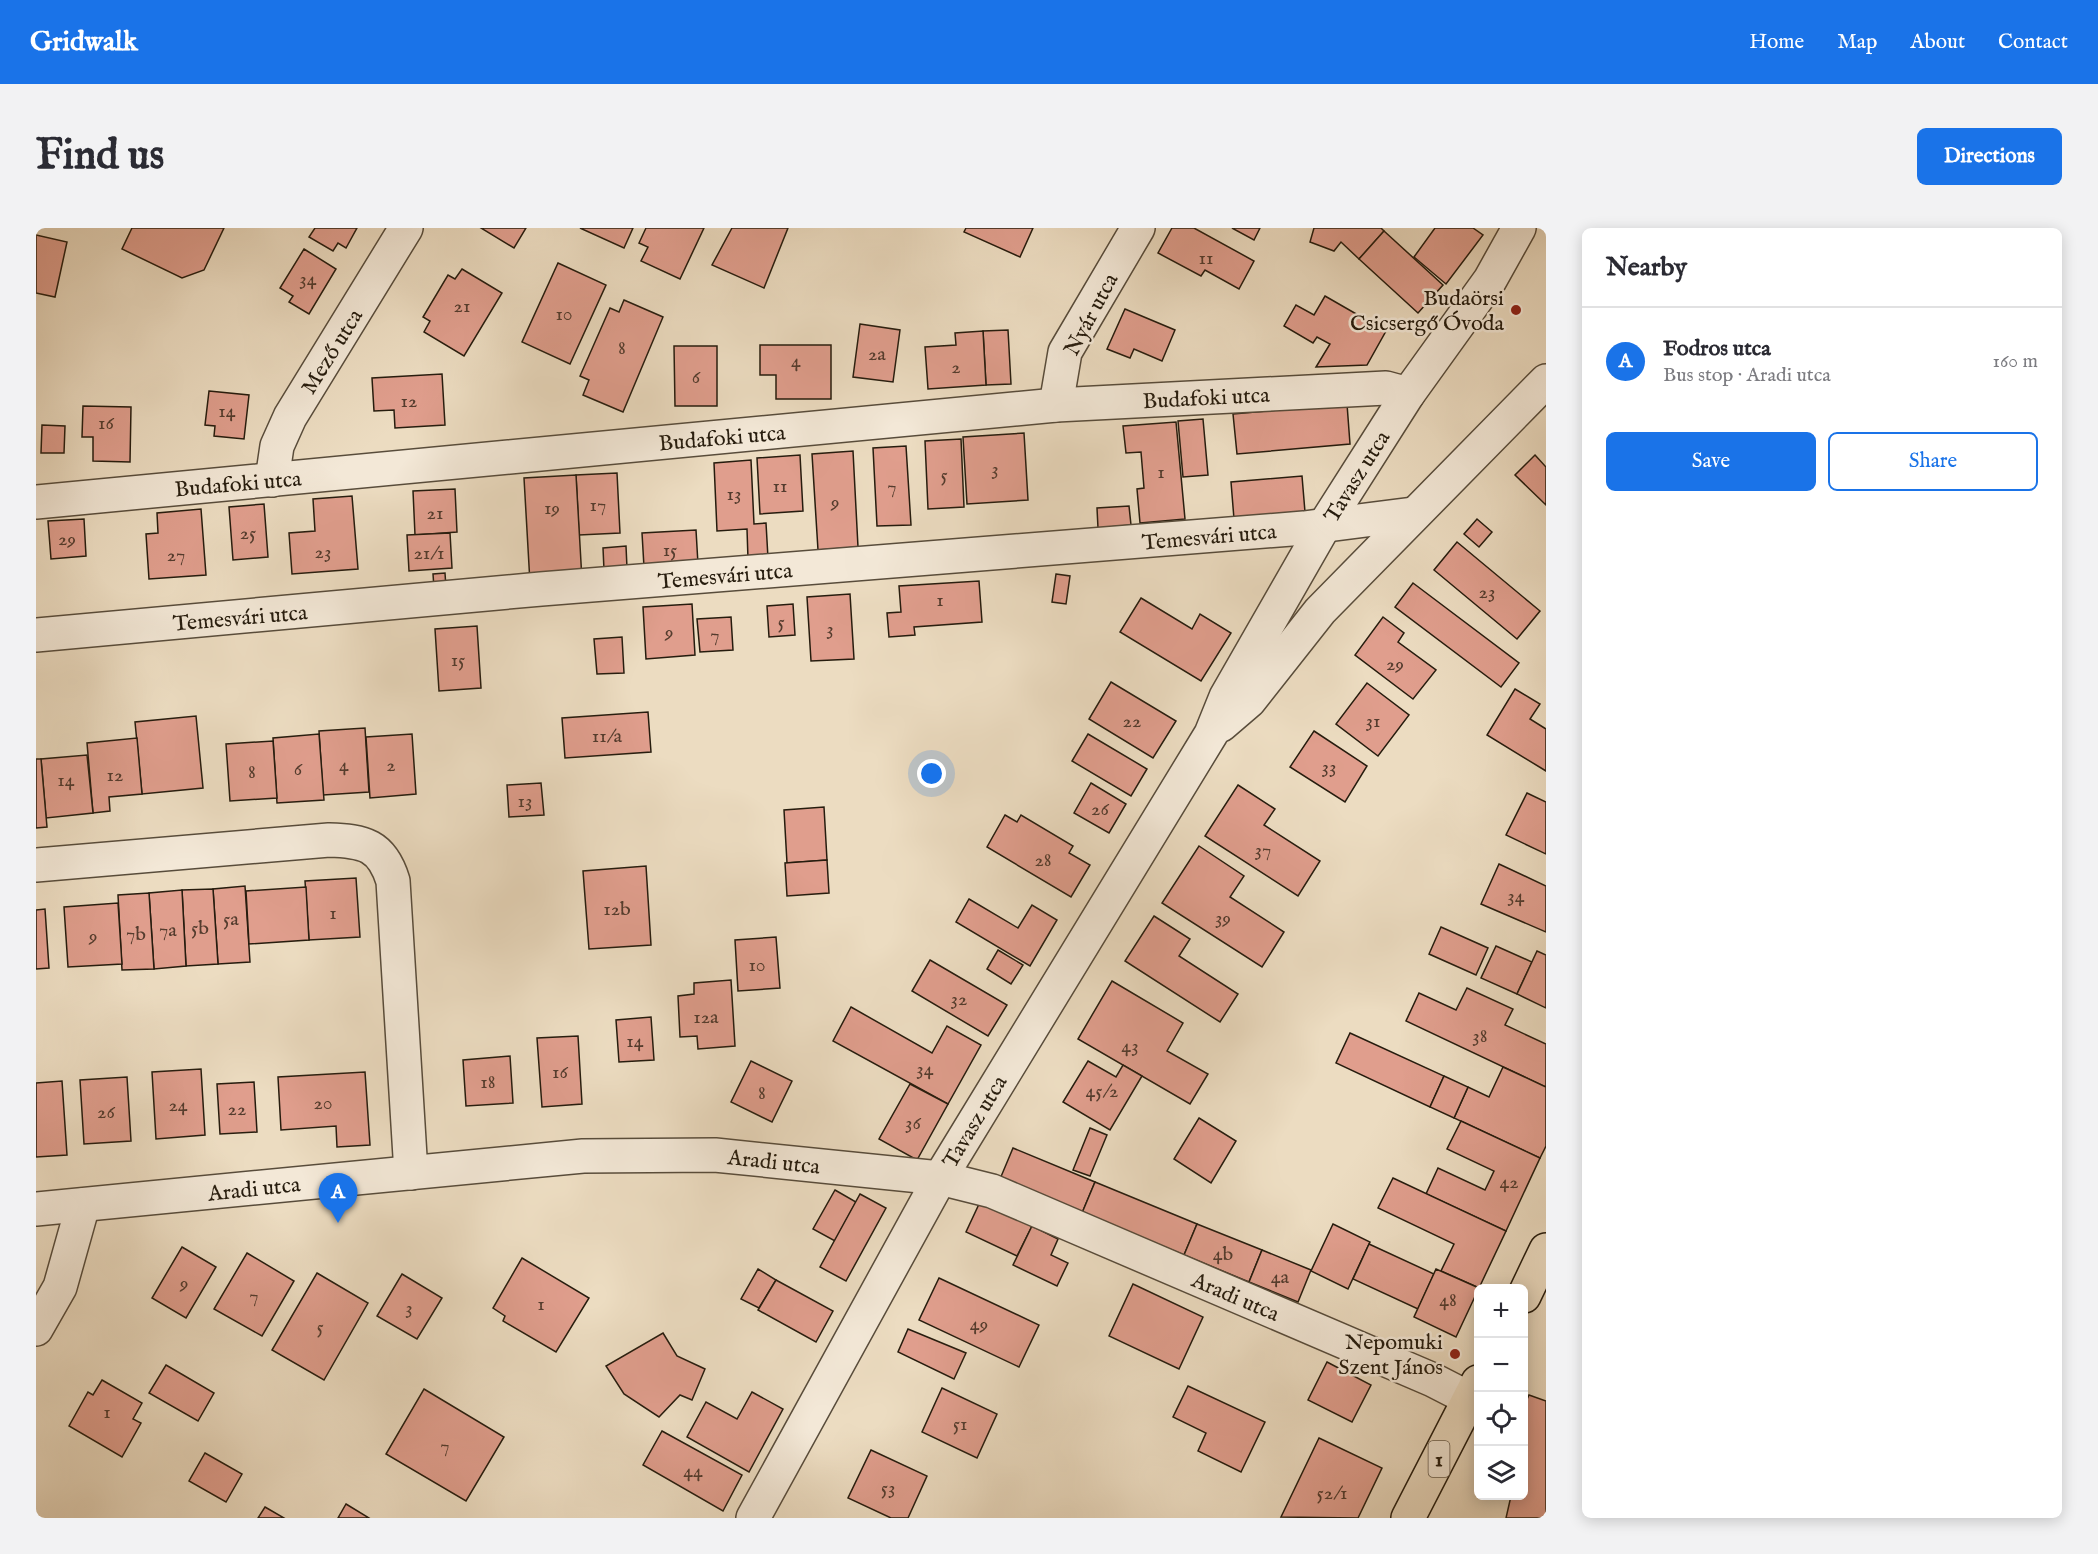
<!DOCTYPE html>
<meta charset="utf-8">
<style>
:root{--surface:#fff;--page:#f2f2f3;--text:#2b2b33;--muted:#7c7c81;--line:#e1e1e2;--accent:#1a73e8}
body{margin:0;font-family:"IM FELL English",serif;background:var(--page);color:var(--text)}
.controls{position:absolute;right:18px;bottom:18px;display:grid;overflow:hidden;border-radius:9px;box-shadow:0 3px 15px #0003}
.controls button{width:54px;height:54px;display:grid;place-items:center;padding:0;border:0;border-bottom:2px solid var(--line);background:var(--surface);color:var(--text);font:30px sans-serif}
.you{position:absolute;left:896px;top:546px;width:21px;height:21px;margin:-15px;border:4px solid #fff;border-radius:50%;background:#1a73e8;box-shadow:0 0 0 9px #1a73e833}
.badge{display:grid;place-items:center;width:39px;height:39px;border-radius:50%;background:var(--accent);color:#fff;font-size:20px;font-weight:700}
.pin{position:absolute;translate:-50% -50px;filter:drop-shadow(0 2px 3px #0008)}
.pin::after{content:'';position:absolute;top:32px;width:21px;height:18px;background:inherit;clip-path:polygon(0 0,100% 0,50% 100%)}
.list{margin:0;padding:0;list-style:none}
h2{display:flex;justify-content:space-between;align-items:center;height:78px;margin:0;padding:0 24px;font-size:26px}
h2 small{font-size:20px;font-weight:400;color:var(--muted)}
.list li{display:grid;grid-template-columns:39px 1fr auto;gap:18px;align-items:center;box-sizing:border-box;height:108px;padding:0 24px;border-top:2px solid var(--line)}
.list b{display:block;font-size:22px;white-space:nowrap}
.list p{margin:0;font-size:20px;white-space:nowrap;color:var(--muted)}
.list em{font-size:20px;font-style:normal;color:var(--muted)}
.actions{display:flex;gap:12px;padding:18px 24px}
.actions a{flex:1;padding:14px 0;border:2px solid var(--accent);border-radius:9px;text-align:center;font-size:21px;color:var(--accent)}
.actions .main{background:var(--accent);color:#fff}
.icon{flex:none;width:33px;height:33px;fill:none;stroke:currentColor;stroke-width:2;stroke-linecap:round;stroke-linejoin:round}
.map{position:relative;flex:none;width:1510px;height:1290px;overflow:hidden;border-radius:9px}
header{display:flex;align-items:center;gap:36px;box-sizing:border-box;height:84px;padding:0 30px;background:var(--accent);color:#fff}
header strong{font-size:28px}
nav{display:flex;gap:33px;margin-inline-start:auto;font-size:21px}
.intro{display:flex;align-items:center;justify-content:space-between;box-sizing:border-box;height:144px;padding:0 36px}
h1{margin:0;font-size:42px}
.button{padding:15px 27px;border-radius:9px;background:var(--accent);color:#fff;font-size:21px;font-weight:700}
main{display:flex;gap:36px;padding:0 36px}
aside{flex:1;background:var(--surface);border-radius:9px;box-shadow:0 3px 15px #0003}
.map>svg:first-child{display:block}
.building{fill:#e09e8d;stroke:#261c0e;stroke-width:1.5}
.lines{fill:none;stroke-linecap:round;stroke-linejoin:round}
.minor-casing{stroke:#584c3b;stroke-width:36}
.primary-casing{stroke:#261c0e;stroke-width:36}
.minor{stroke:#f3e8d7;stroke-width:33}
.primary{stroke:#ecdcc1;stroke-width:33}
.poi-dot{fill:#8f2418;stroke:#f3e8d7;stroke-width:2}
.labels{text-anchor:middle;stroke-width:5;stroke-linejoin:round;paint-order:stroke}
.number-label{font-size:20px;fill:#543c2e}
.shield{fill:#f3e8d7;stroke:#64594a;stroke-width:1.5}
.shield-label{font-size:21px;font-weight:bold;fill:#261c0e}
.poi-label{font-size:22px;fill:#261c0e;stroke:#f3e8d7;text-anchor:end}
.street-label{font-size:22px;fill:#261c0e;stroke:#f3e8d7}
</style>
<header>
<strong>Gridwalk</strong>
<nav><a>Home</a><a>Map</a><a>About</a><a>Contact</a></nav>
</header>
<div class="intro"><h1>Find us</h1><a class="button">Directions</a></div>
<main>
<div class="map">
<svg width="1510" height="1290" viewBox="0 0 1510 1290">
<rect width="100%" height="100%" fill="#ecdcc1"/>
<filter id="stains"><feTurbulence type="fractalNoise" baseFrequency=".00333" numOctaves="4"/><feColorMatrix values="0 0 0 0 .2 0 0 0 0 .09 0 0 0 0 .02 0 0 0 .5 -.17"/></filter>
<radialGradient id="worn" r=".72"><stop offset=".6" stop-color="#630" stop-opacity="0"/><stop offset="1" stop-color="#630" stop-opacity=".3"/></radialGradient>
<g class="building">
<path d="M96,0H188L168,42L146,50L86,21Z"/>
<path d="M279,0H321L310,20L302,15L297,23L273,9Z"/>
<path d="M445,0H490L478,20Z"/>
<path d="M544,0H597L588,20Z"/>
<path d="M610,0H668L644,51L605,33L612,19L603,15Z"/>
<path d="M696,0H752L728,60L676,37Z"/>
<path d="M930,0H997L984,29L928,4Z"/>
<path d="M1136,0H1158L1218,33L1203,61L1169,42L1165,48L1122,25Z"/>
<path d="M1196,0H1224L1218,12Z"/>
<path d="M1278,0H1345L1348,3L1323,31L1305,14L1298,23L1274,14Z"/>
<path d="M1399,0H1437L1447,7L1410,56L1378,29Z"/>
<path d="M1348,3L1407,57L1382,85L1323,31Z"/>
<path d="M0,7L31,14L19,69L0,65Z"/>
<path d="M268,21L300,41L273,86L253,74L257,68L244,60Z"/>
<path d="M522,35L570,57L534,136L486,114Z"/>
<path d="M426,41L466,65L428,128L388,104L394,93L387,89L412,47L419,51Z"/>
<path d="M1289,68L1350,103L1331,137L1280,139L1294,116L1281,109L1277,115L1248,98L1260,77L1278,87Z"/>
<path d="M588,72L627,89L587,184L547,167L553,152L544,148L574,80L583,84Z"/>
<path d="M1089,81L1139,102L1126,133L1098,121L1094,130L1071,121Z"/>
<path d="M824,96L864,102L857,154L817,149Z"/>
<path d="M972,102L975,156L950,157L947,103Z"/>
<path d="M947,103L950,157L892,161L889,119L920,117L919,105Z"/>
<path d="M724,117H795V171H740V147H724Z"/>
<path d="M638,118H681V178H639Z"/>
<path d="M406,146L409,197L359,200L358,182L338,183L336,150Z"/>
<path d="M173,163L213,167L208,211L178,208L179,198L169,197Z"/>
<path d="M1311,176L1314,216L1201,226L1197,186Z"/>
<path d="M47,178L95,179L94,234L57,233V209H46Z"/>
<path d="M1167,191L1172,247L1147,249L1142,193Z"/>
<path d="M1140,194L1149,291L1104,295L1101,261L1108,260L1105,224L1090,225L1087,198Z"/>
<path d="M6,197L29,198L28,225H5Z"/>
<path d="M988,205L992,272L931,276L927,209Z"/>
<path d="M925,211L928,279L892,281L889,213Z"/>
<path d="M870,218L875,297L841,298L837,220Z"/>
<path d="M817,223L822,319L782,322L776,226Z"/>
<path d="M764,227L767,283L724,286L721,230Z"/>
<path d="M1499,227L1510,239V277L1479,247Z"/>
<path d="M715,232L718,296L730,295L732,330L712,331L711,301L681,303L678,235Z"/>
<path d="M581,245L584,305L543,307L540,247Z"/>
<path d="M540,247L546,352L494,355L488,250Z"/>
<path d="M1266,248L1269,284L1198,291L1195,254Z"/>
<path d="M419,261L421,304L379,307L377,263Z"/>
<path d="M316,268L322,341L256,346L253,305L279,303L277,271Z"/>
<path d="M228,276L232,329L197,332L193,279Z"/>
<path d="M1093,278L1095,297L1062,300L1061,280Z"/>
<path d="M165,281L170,347L113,351L110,306L122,305L121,285Z"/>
<path d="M48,291L50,328L15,331L12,293Z"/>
<path d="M1441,291L1456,304L1443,319L1428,306Z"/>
<path d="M660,302L662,336L608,339L606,305Z"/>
<path d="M414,305L416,340L373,343L371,307Z"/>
<path d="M1421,314L1504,383L1481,411L1398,342Z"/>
<path d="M590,318L591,340L568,342L567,320Z"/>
<path d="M409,345L410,360H398L397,346Z"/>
<path d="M1020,346L1034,348L1030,376L1016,374Z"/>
<path d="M943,353L946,394L878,399L879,407L853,409L851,385L865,384L863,358Z"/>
<path d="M1377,355L1483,435L1465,459L1359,379Z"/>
<path d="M814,366L818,431L775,433L771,369Z"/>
<path d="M1105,370L1156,401L1164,386L1195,405L1165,453L1084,404Z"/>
<path d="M656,376L659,427L610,431L607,379Z"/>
<path d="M757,376L759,407L733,409L731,378Z"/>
<path d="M695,389L697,422L664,424L661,391Z"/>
<path d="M1347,389L1368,405L1362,414L1400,442L1377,471L1319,427Z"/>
<path d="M441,398L445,460L403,463L399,401Z"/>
<path d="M586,409L588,445L561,446L558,411Z"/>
<path d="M1075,454L1140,493L1117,530L1053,491Z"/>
<path d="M1331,455L1373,487L1342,528L1300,496Z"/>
<path d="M1479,461L1504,476L1494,491L1510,501V543L1451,507Z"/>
<path d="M612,484L615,524L529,530L526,490Z"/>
<path d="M160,488L167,560L106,566L99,494Z"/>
<path d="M329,500L333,564L287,567L283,503Z"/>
<path d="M1278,503L1331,538L1309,574L1254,539Z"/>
<path d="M283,506L288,572L241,575L237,510Z"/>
<path d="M376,506L380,566L334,570L330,509Z"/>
<path d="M1052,506L1111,541L1095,568L1036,533Z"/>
<path d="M101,510L106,566L73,569L74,583L57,585L51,515Z"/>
<path d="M237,513L241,570L194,573L190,516Z"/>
<path d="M51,527L57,585L10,590L5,531Z"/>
<path d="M0,531H5L11,599L0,600Z"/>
<path d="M505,555L508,587L473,589L471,557Z"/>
<path d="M1055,555L1090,576L1073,605L1038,585Z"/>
<path d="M1202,557L1239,581L1228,597L1284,633L1262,668L1169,608Z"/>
<path d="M1491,565L1510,574V626L1470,607Z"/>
<path d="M788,579L791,632L751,635L748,582Z"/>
<path d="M969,587L981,594L985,587L1037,618L1033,625L1054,637L1035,669L951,619Z"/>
<path d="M1163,618L1208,648L1194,669L1248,704L1226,739L1126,675Z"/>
<path d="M791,632L793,665L751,668L749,635Z"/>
<path d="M1463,636L1510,658V704L1445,676Z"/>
<path d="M610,638L615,717L553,721L547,643Z"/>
<path d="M320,650L324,709L273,712L269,653Z"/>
<path d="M209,658L214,734L182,736L177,661Z"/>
<path d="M270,659L273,712L213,716L210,663Z"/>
<path d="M177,661L182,736L150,738L146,662Z"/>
<path d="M146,662L150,738L118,741L113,665Z"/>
<path d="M113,665L118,741L86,742L82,667Z"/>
<path d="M933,671L982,700L996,677L1021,692L994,738L920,694Z"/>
<path d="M82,675L86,736L32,739L28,679Z"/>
<path d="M9,681L13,740L0,741V682Z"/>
<path d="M1118,688L1154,711L1143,728L1202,766L1184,794L1089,733Z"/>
<path d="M1405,699L1452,720L1440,747L1393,726Z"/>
<path d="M740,709L744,760L702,763L699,712Z"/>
<path d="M1460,718L1496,734L1481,766L1445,750Z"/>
<path d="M962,722L987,737L975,756L951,741Z"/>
<path d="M1501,723L1510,727V780L1481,766Z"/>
<path d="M894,732L971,777L952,808L876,763Z"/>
<path d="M695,752L699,818L662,821L661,808L644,809L642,768L658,766V755Z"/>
<path d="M1076,753L1147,795L1131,823L1172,846L1154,876L1042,811Z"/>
<path d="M1431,760L1477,781L1469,797L1510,816V859L1370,793L1383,765L1420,782Z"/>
<path d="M815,779L896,825L911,798L945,817L912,876L797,813Z"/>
<path d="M615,789L618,832L583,834L580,792Z"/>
<path d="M1314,805L1408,848L1394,879L1300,835Z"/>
<path d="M542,808L546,876L506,879L501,810Z"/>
<path d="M474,828L477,875L430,878L427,832Z"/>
<path d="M715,833L756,853L736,894L695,874Z"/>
<path d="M1052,833L1080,849L1087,837L1106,848L1074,902L1027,874Z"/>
<path d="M1467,839L1510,859V918L1504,930L1418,890L1432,859L1453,869Z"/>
<path d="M165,841L169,907L120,911L116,844Z"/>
<path d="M329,844L334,917L301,919L300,898L245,902L242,849Z"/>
<path d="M1408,848L1432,859L1418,890L1394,879Z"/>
<path d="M91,849L95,913L48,916L44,852Z"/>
<path d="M26,853L31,927L0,929V855Z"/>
<path d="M218,854L221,904L184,906L181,856Z"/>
<path d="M874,856L912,876L881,932L843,911Z"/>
<path d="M1163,890L1200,913L1175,955L1138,931Z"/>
<path d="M1425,893L1504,930L1470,1003L1390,966L1402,940L1449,962L1458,943L1411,921Z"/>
<path d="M1054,900L1071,907L1054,948L1037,942Z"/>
<path d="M977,920L1059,954L1046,985L964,951Z"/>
<path d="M1357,950L1470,1003L1443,1060L1405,1043L1418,1016L1342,980Z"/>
<path d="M1059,954L1161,996L1148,1027L1046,985Z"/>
<path d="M799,962L820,974L799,1013L777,1001Z"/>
<path d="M824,966L850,980L810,1053L784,1039Z"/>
<path d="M944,974L996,998L981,1028L930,1004Z"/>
<path d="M1161,996L1226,1022L1213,1054L1148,1027Z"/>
<path d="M1297,996L1334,1014L1312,1061L1275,1043Z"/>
<path d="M996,998L1022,1011L1015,1027L1032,1035L1021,1058L977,1037Z"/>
<path d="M1333,1016L1398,1046L1382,1081L1317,1051Z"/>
<path d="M146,1019L180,1039L150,1090L116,1070Z"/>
<path d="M1226,1022L1275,1042L1262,1074L1213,1054Z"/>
<path d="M211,1025L258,1053L226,1108L178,1081Z"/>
<path d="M486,1030L553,1070L520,1124L467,1093L469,1088L457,1080Z"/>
<path d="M722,1041L740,1052L723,1080L705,1071Z"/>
<path d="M1400,1041L1443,1060L1420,1109L1378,1089Z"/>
<path d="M281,1045L332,1075L288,1152L236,1122Z"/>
<path d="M366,1046L406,1070L381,1111L341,1088Z"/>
<path d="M903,1050L1003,1097L983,1139L883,1092Z"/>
<path d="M740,1052L797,1083L780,1114L722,1082Z"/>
<path d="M1097,1056L1167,1089L1143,1141L1073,1108Z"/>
<path d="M872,1101L930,1125L918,1151L862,1124Z"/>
<path d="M627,1105L641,1128L669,1141L656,1172L644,1167L623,1189L588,1166L570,1138Z"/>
<path d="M1291,1134L1335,1157L1316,1194L1272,1172Z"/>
<path d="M130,1137L178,1165L162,1193L113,1165Z"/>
<path d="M66,1152L106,1175L97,1191L105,1195L86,1229L33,1198L52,1164L57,1167Z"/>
<path d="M1152,1158L1229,1194L1205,1244L1162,1223L1170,1205L1137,1189Z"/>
<path d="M906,1160L961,1186L941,1230L886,1204Z"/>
<path d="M388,1161L468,1209L430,1273L350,1226Z"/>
<path d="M716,1164L747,1181L713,1244L651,1209L670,1174L701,1191Z"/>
<path d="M1493,1167L1510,1173V1290H1470L1475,1268H1488V1178Z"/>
<path d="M626,1203L706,1247L687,1283L607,1237Z"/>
<path d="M1283,1210L1346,1240L1322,1290L1245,1289Z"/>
<path d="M835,1222L891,1248L872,1290H855L812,1270Z"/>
<path d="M169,1225L206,1246L190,1274L153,1253Z"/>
<path d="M310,1276L333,1290H302Z"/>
<path d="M229,1279L248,1290H222Z"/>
</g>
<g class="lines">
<defs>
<g id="minor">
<path d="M1020,177L1029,124L1102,0"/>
<path d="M236,252L241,218L254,189L370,0"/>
<path d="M0,274L1020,177L1350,160L1372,166"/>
<path d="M0,407L505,361L1268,300L1377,286"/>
<path d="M1185,497L1213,473L1284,383L1510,153"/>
<path d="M0,637L293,612C328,613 346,617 357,653L375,945"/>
<path d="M0,981L547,928L679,927L904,950L956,963L1397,1152L1434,1171"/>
<path d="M0,1101L24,1059L47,977"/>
<path d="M717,1290L904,950L1175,506L1190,469L1288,298L1372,166L1454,52L1483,0"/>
</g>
<g id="primary">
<path d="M1488,1068L1510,1022"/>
<path d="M1372,1290L1442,1154"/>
</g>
</defs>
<use href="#minor" class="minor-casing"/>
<use href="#primary" class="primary-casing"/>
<use href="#minor" class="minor"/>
<use href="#primary" class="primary"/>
</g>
<g class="poi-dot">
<circle cx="1480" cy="82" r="6"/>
<circle cx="1419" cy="1126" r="6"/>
</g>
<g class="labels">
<g class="number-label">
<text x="1170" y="36">11</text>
<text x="272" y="57">34</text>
<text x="426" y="84">21</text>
<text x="528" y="92">10</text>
<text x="586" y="126">8</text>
<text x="841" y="132">2a</text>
<text x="760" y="139">4</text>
<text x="920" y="145">2</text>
<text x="660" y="155">6</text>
<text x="373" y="179">12</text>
<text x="191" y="189">14</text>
<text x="70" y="201">16</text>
<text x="959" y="247">3</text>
<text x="1125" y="250">1</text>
<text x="908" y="253">5</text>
<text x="744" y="264">11</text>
<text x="856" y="265">7</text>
<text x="698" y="272">13</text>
<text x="799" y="280">9</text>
<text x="562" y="283">17</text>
<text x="516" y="286">19</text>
<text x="399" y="291">21</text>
<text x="212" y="311">25</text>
<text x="31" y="317">29</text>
<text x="634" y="328">15</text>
<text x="287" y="330">23</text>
<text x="393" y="331">21/1</text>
<text x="140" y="333">27</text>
<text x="1451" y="370">23</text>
<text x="904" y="378">1</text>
<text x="745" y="400">5</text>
<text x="794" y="407">3</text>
<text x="633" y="410">9</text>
<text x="679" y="413">7</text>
<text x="422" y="438">15</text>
<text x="1359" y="442">29</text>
<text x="1096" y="499">22</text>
<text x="1337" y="499">31</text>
<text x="571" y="514">11/a</text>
<text x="308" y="543">4</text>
<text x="355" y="543">2</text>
<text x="1293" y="545">33</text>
<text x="262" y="547">6</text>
<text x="216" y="550">8</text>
<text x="79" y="553">12</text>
<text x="30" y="558">14</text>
<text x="489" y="579">13</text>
<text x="1064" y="587">26</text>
<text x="1227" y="628">37</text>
<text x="1007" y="638">28</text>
<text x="1480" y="674">34</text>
<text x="581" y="687">12b</text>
<text x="297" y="691">1</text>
<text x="1187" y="696">39</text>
<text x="195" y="697">5a</text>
<text x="164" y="706">5b</text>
<text x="132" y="708">7a</text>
<text x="100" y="712">7b</text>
<text x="57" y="714">9</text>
<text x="721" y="743">10</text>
<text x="923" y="777">32</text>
<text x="670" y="795">12a</text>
<text x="1444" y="814">38</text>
<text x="599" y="819">14</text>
<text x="1094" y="824">43</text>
<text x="889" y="847">34</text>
<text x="524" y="850">16</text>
<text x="452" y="860">18</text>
<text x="1066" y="869">45/2</text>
<text x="726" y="871">8</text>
<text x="287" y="881">20</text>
<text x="142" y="883">24</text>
<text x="201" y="887">22</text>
<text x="70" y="890">26</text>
<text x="877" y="901">36</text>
<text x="1473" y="960">42</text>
<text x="1187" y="1032">4b</text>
<text x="1244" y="1055">4a</text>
<text x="148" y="1061">9</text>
<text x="218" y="1074">7</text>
<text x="1412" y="1078">48</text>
<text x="505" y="1082">1</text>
<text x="373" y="1086">3</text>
<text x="943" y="1102">49</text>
<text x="284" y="1105">5</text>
<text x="71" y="1190">1</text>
<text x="924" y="1202">51</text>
<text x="409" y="1224">7</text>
<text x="657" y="1249">44</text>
<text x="852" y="1266">53</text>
<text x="1296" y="1271">52/1</text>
</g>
<rect class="shield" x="1392.5" y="1213" width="21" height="36" rx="4.5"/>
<g class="shield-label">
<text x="1403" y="1238">1</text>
</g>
<g class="poi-label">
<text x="1468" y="77">Budaörsi<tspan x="1468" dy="25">Csicsergő Óvoda</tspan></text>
<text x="1407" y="1121">Nepomuki<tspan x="1407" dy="25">Szent János</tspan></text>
</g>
<g class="street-label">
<text transform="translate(1054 86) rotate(-62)" y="8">Nyár utca</text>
<text transform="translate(295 123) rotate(-58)" y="8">Mező utca</text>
<text transform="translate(1170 169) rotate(-3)" y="8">Budafoki utca</text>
<text transform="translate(686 209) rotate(-5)" y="8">Budafoki utca</text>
<text transform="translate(1320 248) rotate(-58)" y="8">Tavasz utca</text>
<text transform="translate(202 255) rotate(-5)" y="8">Budafoki utca</text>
<text transform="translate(1173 308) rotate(-5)" y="8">Temesvári utca</text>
<text transform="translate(689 347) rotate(-5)" y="8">Temesvári utca</text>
<text transform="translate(204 389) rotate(-5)" y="8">Temesvári utca</text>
<text transform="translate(938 893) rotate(-59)" y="8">Tavasz utca</text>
<text transform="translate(738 933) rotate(6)" y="8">Aradi utca</text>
<text transform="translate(218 960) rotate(-6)" y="8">Aradi utca</text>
<text transform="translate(1200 1068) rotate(23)" y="8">Aradi utca</text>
</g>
</g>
<rect width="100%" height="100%" filter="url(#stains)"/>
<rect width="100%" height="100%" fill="url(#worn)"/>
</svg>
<div class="controls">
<button>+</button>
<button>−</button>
<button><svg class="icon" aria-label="locate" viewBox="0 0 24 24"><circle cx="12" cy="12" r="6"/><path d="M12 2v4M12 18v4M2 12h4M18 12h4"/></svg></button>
<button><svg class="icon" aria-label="layers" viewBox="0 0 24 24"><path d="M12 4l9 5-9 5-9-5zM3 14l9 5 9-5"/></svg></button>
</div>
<div class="you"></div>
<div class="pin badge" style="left:302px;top:995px">A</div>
</div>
<aside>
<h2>Nearby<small></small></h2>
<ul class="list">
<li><span class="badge">A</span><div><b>Fodros utca</b><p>Bus stop · Aradi utca</p></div><em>160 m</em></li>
</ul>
<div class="actions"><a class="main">Save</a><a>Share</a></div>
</aside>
</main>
